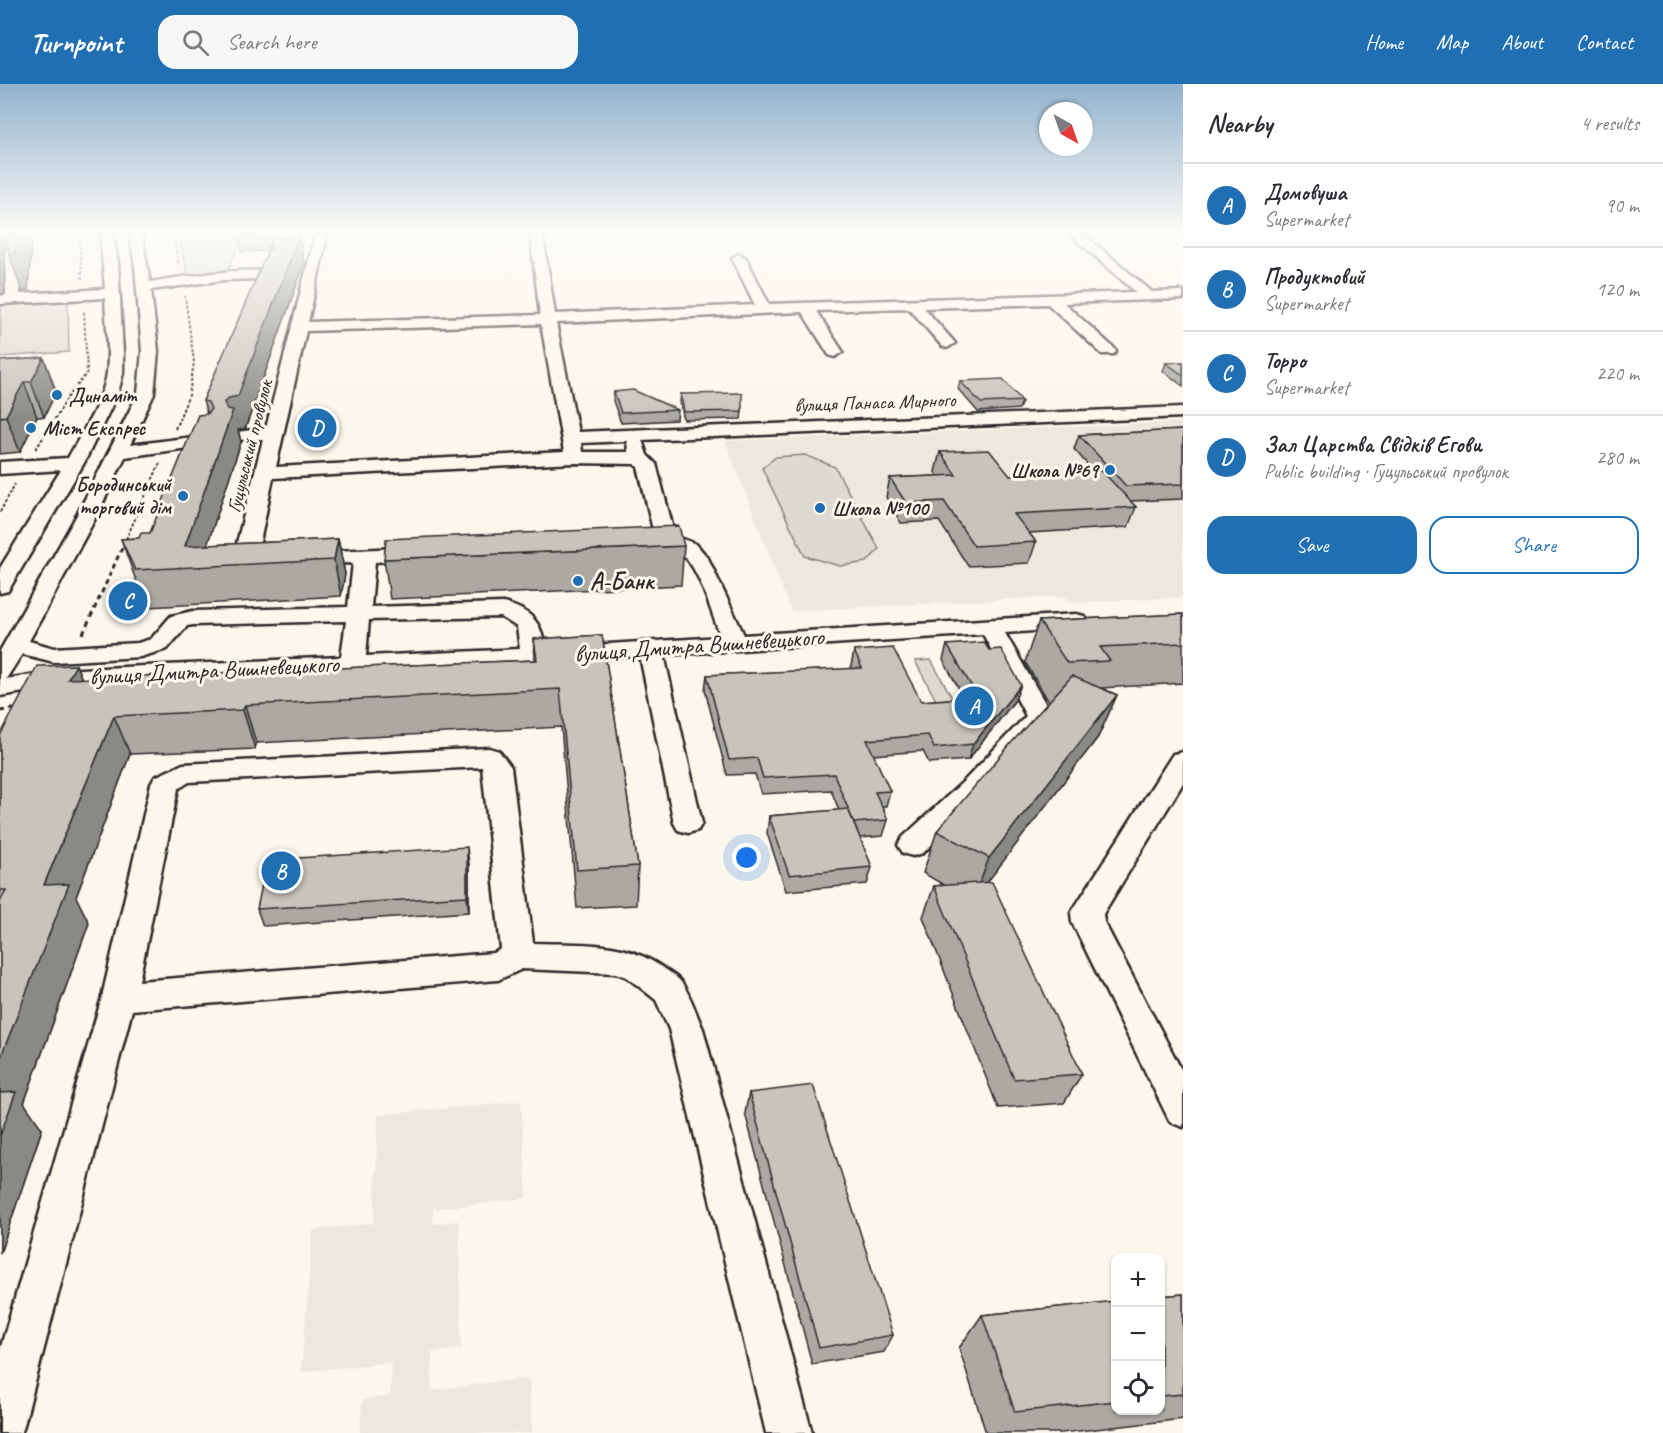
<!DOCTYPE html>
<meta charset="utf-8">
<style>
:root{--surface:#fff;--page:#f7f7f7;--text:#2b2b33;--muted:#7c7c81;--line:#e1e1e2;--accent:#1f6fb2}
body{margin:0;font-family:Caveat,sans-serif;background:var(--page);color:var(--text)}
.controls{position:absolute;right:18px;bottom:18px;display:grid;overflow:hidden;border-radius:12px;box-shadow:0 2px 4px #0004}
.controls button{width:54px;height:54px;display:grid;place-items:center;padding:0;border:0;border-bottom:2px solid var(--line);background:var(--surface);color:var(--text);font:30px sans-serif}
.compass{position:absolute;left:1039px;top:18px;width:54px;height:54px;border-radius:50%;background:var(--surface);box-shadow:0 2px 4px #0004;rotate:140deg}
.you{position:absolute;left:747px;top:774px;width:21px;height:21px;margin:-15px;border:4px solid #fff;border-radius:50%;background:#1a73e8;box-shadow:0 0 0 9px #1a73e833}
.badge{display:grid;place-items:center;width:39px;height:39px;border-radius:50%;background:var(--accent);color:#fff;font-size:20px;font-weight:700}
.pin{position:absolute;translate:-50% -50%;border:3px solid #fff;box-shadow:0 2px 6px #0006}
.list{margin:0;padding:0;list-style:none}
h2{display:flex;justify-content:space-between;align-items:center;height:78px;margin:0;padding:0 24px;font-size:26px}
h2 small{font-size:20px;font-weight:400;color:var(--muted)}
.list li{display:grid;grid-template-columns:39px 1fr auto;gap:18px;align-items:center;box-sizing:border-box;height:84px;padding:0 24px;border-top:2px solid var(--line)}
.list b{display:block;font-size:22px;white-space:nowrap}
.list p{margin:0;font-size:20px;white-space:nowrap;color:var(--muted)}
.list em{font-size:20px;font-style:normal;color:var(--muted)}
.actions{display:flex;gap:12px;padding:18px 24px}
.actions a{flex:1;padding:14px 0;border:2px solid var(--accent);border-radius:18px;text-align:center;font-size:21px;color:var(--accent)}
.actions .main{background:var(--accent);color:#fff}
.icon{flex:none;width:33px;height:33px;fill:none;stroke:currentColor;stroke-width:2;stroke-linecap:round;stroke-linejoin:round}
.map{position:relative;flex:none;width:1183px;height:1349px;overflow:hidden}
header{display:flex;align-items:center;gap:36px;box-sizing:border-box;height:84px;padding:0 30px;background:var(--accent);color:#fff}
header strong{font-size:28px}
nav{display:flex;gap:33px;margin-inline-start:auto;font-size:21px}
.search{width:420px;height:54px;background:var(--page);display:flex;align-items:center;gap:15px;box-sizing:border-box;padding:0 21px;border-radius:18px;color:var(--muted);font-size:22px}
main{display:flex}
aside{flex:1;background:var(--surface)}
.map>svg:first-child{display:block}
.built{fill:#ebe8de}
.green{fill:#dddad0;stroke:#84827e;stroke-width:1.5}
.lines{fill:none;stroke-linecap:round;stroke-linejoin:round}
.minor-casing{stroke:#2b2b2b;stroke-width:5}
.path-far1{stroke:#2b2b2b;stroke-width:2;stroke-dasharray:3 2;stroke-linecap:butt}
.path{stroke:#2b2b2b;stroke-width:3;stroke-dasharray:5 4;stroke-linecap:butt}
.minor{fill:#fbf7ec;fill-rule:evenodd}
.wall{fill:#aba9a2;stroke:#2b2b2b;stroke-width:1.5}
.shaded-wall{fill:#8b8984;stroke:#2b2b2b;stroke-width:1.5}
.building{fill:#c7c4bc;stroke:#2b2b2b;stroke-width:1.5}
.poi-dot{fill:#1f6fb2;stroke:#fbf7ec;stroke-width:2}
.labels{text-anchor:middle;stroke-width:6;stroke-linejoin:round;paint-order:stroke}
.far-poi-label{font-size:20px;font-weight:bold;fill:#2b2b2b;stroke:#fbf7ec;text-anchor:start}
.far-street-label{font-size:20px;fill:#2b2b2b;stroke:#fbf7ec}
.poi-label{font-size:24px;font-weight:bold;fill:#2b2b2b;stroke:#fbf7ec;text-anchor:start}
.street-label{font-size:24px;fill:#2b2b2b;stroke:#fbf7ec}
</style>
<header>
<strong>Turnpoint</strong>
<div class="search"><svg class="icon" aria-label="search" viewBox="0 0 24 24"><circle cx="10" cy="10" r="6"/><path d="M15 15l6 6"/></svg>Search here</div>
<nav><a>Home</a><a>Map</a><a>About</a><a>Contact</a></nav>
</header>
<main>
<div class="map">
<svg width="1183" height="1349" viewBox="0 0 1183 1349">
<rect width="100%" height="100%" fill="#fbf7ec"/>
<filter id="ink" filterUnits="userSpaceOnUse"><feTurbulence type="fractalNoise" baseFrequency=".0167" numOctaves="2"/><feDisplacementMap in="SourceGraphic" scale="12" xChannelSelector="R" yChannelSelector="G"/><feConvolveMatrix kernelMatrix="1 2 1 2 8 2 1 2 1" color-interpolation-filters="sRGB"/></filter>
<g filter="url(#ink)">
<g class="built">
<path d="M1183,338V513L1070,519L1065,512L791,527L725,357Z"/>
<path d="M521,1017L527,1114L433,1125V1140L459,1137L461,1265L432,1268V1306L529,1294L532,1349H360L362,1316L390,1312L391,1278L301,1288L313,1146L374,1139L378,1031Z"/>
</g>
<g class="green">
<path d="M177,147H244L227,189L189,195Z"/>
<path d="M68,217L69,268L0,273L1,221Z"/>
<path d="M805,371L835,383L879,465L867,478L840,482L805,472L762,384L776,373Z"/>
<path d="M931,576L955,619L938,620L915,577Z"/>
</g>
<g class="lines">
<defs>
<g id="minor">
<path d="M100,147H112L118,178L123,270V289L118,309L84,379L11,502L8,507L0,509V484L61,386L0,390V378L68,374C82,348 103,318 107,289C110,265 106,238 105,214L0,220V212L6,211L5,167L11,163L17,167L20,210L105,205Z"/>
<path d="M129,147H141L150,198C171,195 263,179 275,191L268,195L224,196L151,206L158,267L154,310L130,361L209,351L215,352L218,356L215,360L209,361L125,373L98,429L29,557L54,564L138,559L151,555L171,532L193,527L348,523L353,479L267,482L239,477L236,472V463L263,355L237,356L234,352L237,348L266,344L316,147H328L308,238L540,231L530,147H542L555,230L755,221L732,174L739,170L746,174L769,220L1136,208L1066,147H1080L1152,208L1183,207V215L1064,219L1114,264L1116,267L1114,270H1102L1048,220L924,224L955,259L947,264L942,262L909,224L816,227L843,268L835,273L829,271L802,228L556,239L578,348L1183,323V333L642,356L647,371L656,380L675,452L696,460L708,474L744,551L1076,530L1084,532L1088,537L1084,542L1076,544L1005,549L1053,633L986,709L923,769L913,772L903,769L898,761L903,753L966,695L1026,632L983,550L664,571L702,739L698,746L688,749L678,746L674,739L640,572L60,602L0,612V567L78,429L138,310L142,267L135,182ZM541,240L564,368L276,383L306,247ZM627,357L628,368H582L581,359ZM574,379L634,380L638,383L654,450L642,453L639,457L642,461C652,464 664,461 675,465C698,475 711,530 721,553L544,564C543,537 528,525 503,519L371,523L375,478L422,475L430,474L433,469L430,464L422,463L267,470L258,468L273,394ZM501,533L517,543L520,565L366,572L369,536ZM346,537L341,573L60,586L6,595L22,570L54,578L140,573L167,565L187,542L193,541Z"/>
<path d="M489,664L499,667L511,683L533,859C582,861 626,855 667,887C672,890 678,894 681,898C691,912 696,930 703,945L812,1349H766L669,945L656,916L627,893L616,889L522,885L498,896L132,926L23,1345L21,1349H0V1266L102,913L151,700L155,693L183,680ZM482,683L501,865L494,869L139,897L178,705L189,698Z"/>
<path d="M1183,668V699L1103,830L1104,838L1183,989V1043L1170,1038L1072,838L1071,829L1173,670Z"/>
</g>
</defs>
<use href="#minor" class="minor-casing"/>
<g class="path-far1">
<path d="M79,147L82,195"/>
<path d="M172,147L179,181"/>
<path d="M175,345L189,311L194,278L185,212"/>
<path d="M36,365L69,312L87,289L84,226"/>
<path d="M0,428L15,400"/>
<path d="M126,455L160,379"/>
</g>
<g class="path">
<path d="M83,550L127,453"/>
<path d="M0,627L19,624"/>
</g>
<use href="#minor" class="minor"/>
</g>
<g class="wall">
<path d="M237,147H276L268,167L242,168Z"/>
<path d="M299,153L304,180L245,345L238,346L241,358L207,461L338,455L345,490L341,512L148,523L134,491L121,455L139,454L150,449L207,330L203,317L271,165L270,162Z"/>
<path d="M44,274L56,308L44,333H37L20,368L0,370V277Z"/>
<path d="M1183,278V302L1163,287L1166,279Z"/>
<path d="M960,297L1022,317L1019,325L978,328L958,305Z"/>
<path d="M614,308L678,326L677,336L621,339L613,317Z"/>
<path d="M681,310L742,327L741,335L684,336L680,318Z"/>
<path d="M1183,346V415L1130,417L1136,423L1128,443L1029,449L1036,458L1029,479L968,482L939,437L901,439L886,413L890,394L938,392L935,388L940,368L1010,392L1094,388L1074,365L1079,351Z"/>
<path d="M684,462L681,501L390,515L384,475Z"/>
<path d="M1183,530V599L1101,604L1117,611L1098,653L987,798L1082,990L1064,1019L998,1024L923,833L934,802L944,801L923,789L937,747L1049,618L1025,578L1039,537Z"/>
<path d="M602,551L638,782L636,821L577,824L561,643L256,659L255,665L130,670L76,813L89,839L24,1019L42,1045L0,1169V652L76,581L82,595L535,576L534,555Z"/>
<path d="M947,561L1015,616L968,676L929,679L923,667L873,671L890,707L886,722H882L888,736L883,752L860,754L872,783L867,800L786,807L767,749L769,732L839,726L831,706L761,710L755,690L727,691L705,606L707,591L852,585L851,582L854,567L921,617L964,614L943,576Z"/>
<path d="M469,780V828L263,842L257,825Z"/>
<path d="M749,1009L893,1251L884,1268L812,1280L745,1029Z"/>
<path d="M1183,1210V1335L1061,1349H986L959,1264L982,1231L1116,1217V1326H1161V1212Z"/>
</g>
<g class="shaded-wall">
<path d="M0,147H5L10,161L3,167L0,158Z"/>
<path d="M18,147H30L32,155L28,206L22,207L9,170Z"/>
<path d="M264,147H276L268,167Z"/>
<path d="M299,153L304,180L245,345L238,346L241,358L200,483L185,462L224,318L229,314Z"/>
<path d="M0,161L3,168L4,209L0,210Z"/>
<path d="M44,274L56,308L44,333L31,298Z"/>
<path d="M24,298L37,333L20,368L6,332Z"/>
<path d="M338,455L345,490L341,512L334,476Z"/>
<path d="M76,581L92,619L68,595Z"/>
<path d="M1021,601L1015,616L968,676L973,660Z"/>
<path d="M1117,611L1098,653L973,817L989,774Z"/>
<path d="M245,621L256,659L255,665L243,626Z"/>
<path d="M114,632L130,670L76,813L89,839L24,1019L42,1045L0,1169V975L44,801Z"/>
<path d="M467,763L469,780V828L467,812Z"/>
</g>
<g class="building">
<path d="M7,147H18L15,169L9,170Z"/>
<path d="M299,153L238,312L229,314L224,318L227,325L233,326L185,462L338,455L334,476L135,486L121,455L139,454L141,449H150L198,331L207,330L211,325L208,318L203,317L268,167L272,165L270,162L274,154Z"/>
<path d="M44,274L31,298H24L6,332L0,333V277Z"/>
<path d="M1183,278V291L1166,279Z"/>
<path d="M1003,295L1022,317L981,319L960,297Z"/>
<path d="M633,306L678,326L621,329L614,308Z"/>
<path d="M742,309V327L684,328L681,310Z"/>
<path d="M1183,346V400L1126,402L1079,351Z"/>
<path d="M989,366L1010,392L1102,387L1136,423L1014,430L1036,458L974,462L944,417L906,419L890,394L956,391L940,368Z"/>
<path d="M679,442L684,462L384,475L386,455Z"/>
<path d="M1183,530V559L1100,563L1110,577L1067,579L1039,537Z"/>
<path d="M602,551L638,782L577,786L560,605L245,621L243,626L114,632L44,801L69,800L0,975V818L6,806H0V652L37,582L76,581L68,595L537,576L534,555Z"/>
<path d="M984,558L989,566L1001,565L1021,601L973,660L934,664L928,651L867,656L890,707L875,708L888,736L854,739L834,690L763,694L757,674L729,676L707,591L862,584L854,567L893,564L921,617L978,613L947,561Z"/>
<path d="M1072,592L1117,611L989,774L937,747L1012,658Z"/>
<path d="M848,725L872,783L789,791L769,732Z"/>
<path d="M467,763V812L257,825L267,776Z"/>
<path d="M992,798L1082,990L1014,995L934,802Z"/>
<path d="M813,1001L893,1251L819,1264L749,1009Z"/>
<path d="M16,1008L0,1052V1009Z"/>
<path d="M1183,1210V1310L1161,1312V1212Z"/>
<path d="M1116,1217V1317L1015,1328L982,1231Z"/>
</g>
</g>
<linearGradient id="sky" x2="0" y2="1"><stop stop-color="#92b2ce"/><stop offset="0.44" stop-color="#fdfbf6"/><stop offset="1" stop-color="#fdfbf6" stop-opacity="0"/></linearGradient>
<rect width="1183" height="336" fill="url(#sky)"/>
<g class="poi-dot">
<circle cx="57" cy="311" r="6"/>
<circle cx="31" cy="344" r="6"/>
<circle cx="1110" cy="386" r="6"/>
<circle cx="183" cy="412" r="6"/>
<circle cx="820" cy="424" r="6"/>
<circle cx="578" cy="497" r="6"/>
</g>
<g class="labels">
<g class="far-poi-label">
<text x="69" y="318">Динаміт</text>
<text x="43" y="351">Міст Експрес</text>
<text x="1098" y="393" text-anchor="end">Школа №69</text>
<text x="171" y="407" text-anchor="end">Бородинський<tspan x="171" dy="23">торговий дім</tspan></text>
<text x="832" y="431">Школа №100</text>
</g>
<g class="far-street-label">
<text transform="translate(875 318) rotate(-2)" y="7">вулиця Панаса Мирного</text>
<text transform="translate(249 362) rotate(-76)" y="7">Гуцульський провулок</text>
</g>
<g class="poi-label">
<text x="590" y="505">А-Банк</text>
</g>
<g class="street-label">
<text transform="translate(699 561) rotate(-4)" y="8">вулиця Дмитра Вишневецького</text>
<text transform="translate(214 586) rotate(-3)" y="8">вулиця Дмитра Вишневецького</text>
</g>
</g>
</svg>
<div class="controls">
<button>+</button>
<button>−</button>
<button><svg class="icon" aria-label="locate" viewBox="0 0 24 24"><circle cx="12" cy="12" r="6"/><path d="M12 2v4M12 18v4M2 12h4M18 12h4"/></svg></button>
</div>
<svg class="compass" viewBox="-18 -18 36 36"><path d="M0-13l5 13h-10z" fill="#e53935"/><path d="M0 13l5-13h-10z" fill="#7c7c81"/></svg>
<div class="you"></div>
<div class="pin badge" style="left:974px;top:622px">A</div>
<div class="pin badge" style="left:281px;top:787px">B</div>
<div class="pin badge" style="left:128px;top:517px">C</div>
<div class="pin badge" style="left:317px;top:344px">D</div>
</div>
<aside>
<h2>Nearby<small>4 results</small></h2>
<ul class="list">
<li><span class="badge">A</span><div><b>Домовуша</b><p>Supermarket</p></div><em>90 m</em></li>
<li><span class="badge">B</span><div><b>Продуктовий</b><p>Supermarket</p></div><em>120 m</em></li>
<li><span class="badge">C</span><div><b>Торро</b><p>Supermarket</p></div><em>220 m</em></li>
<li><span class="badge">D</span><div><b>Зал Царства Свiдкiв Егови</b><p>Public building · Гуцульський провулок</p></div><em>280 m</em></li>
</ul>
<div class="actions"><a class="main">Save</a><a>Share</a></div>
</aside>
</main>
